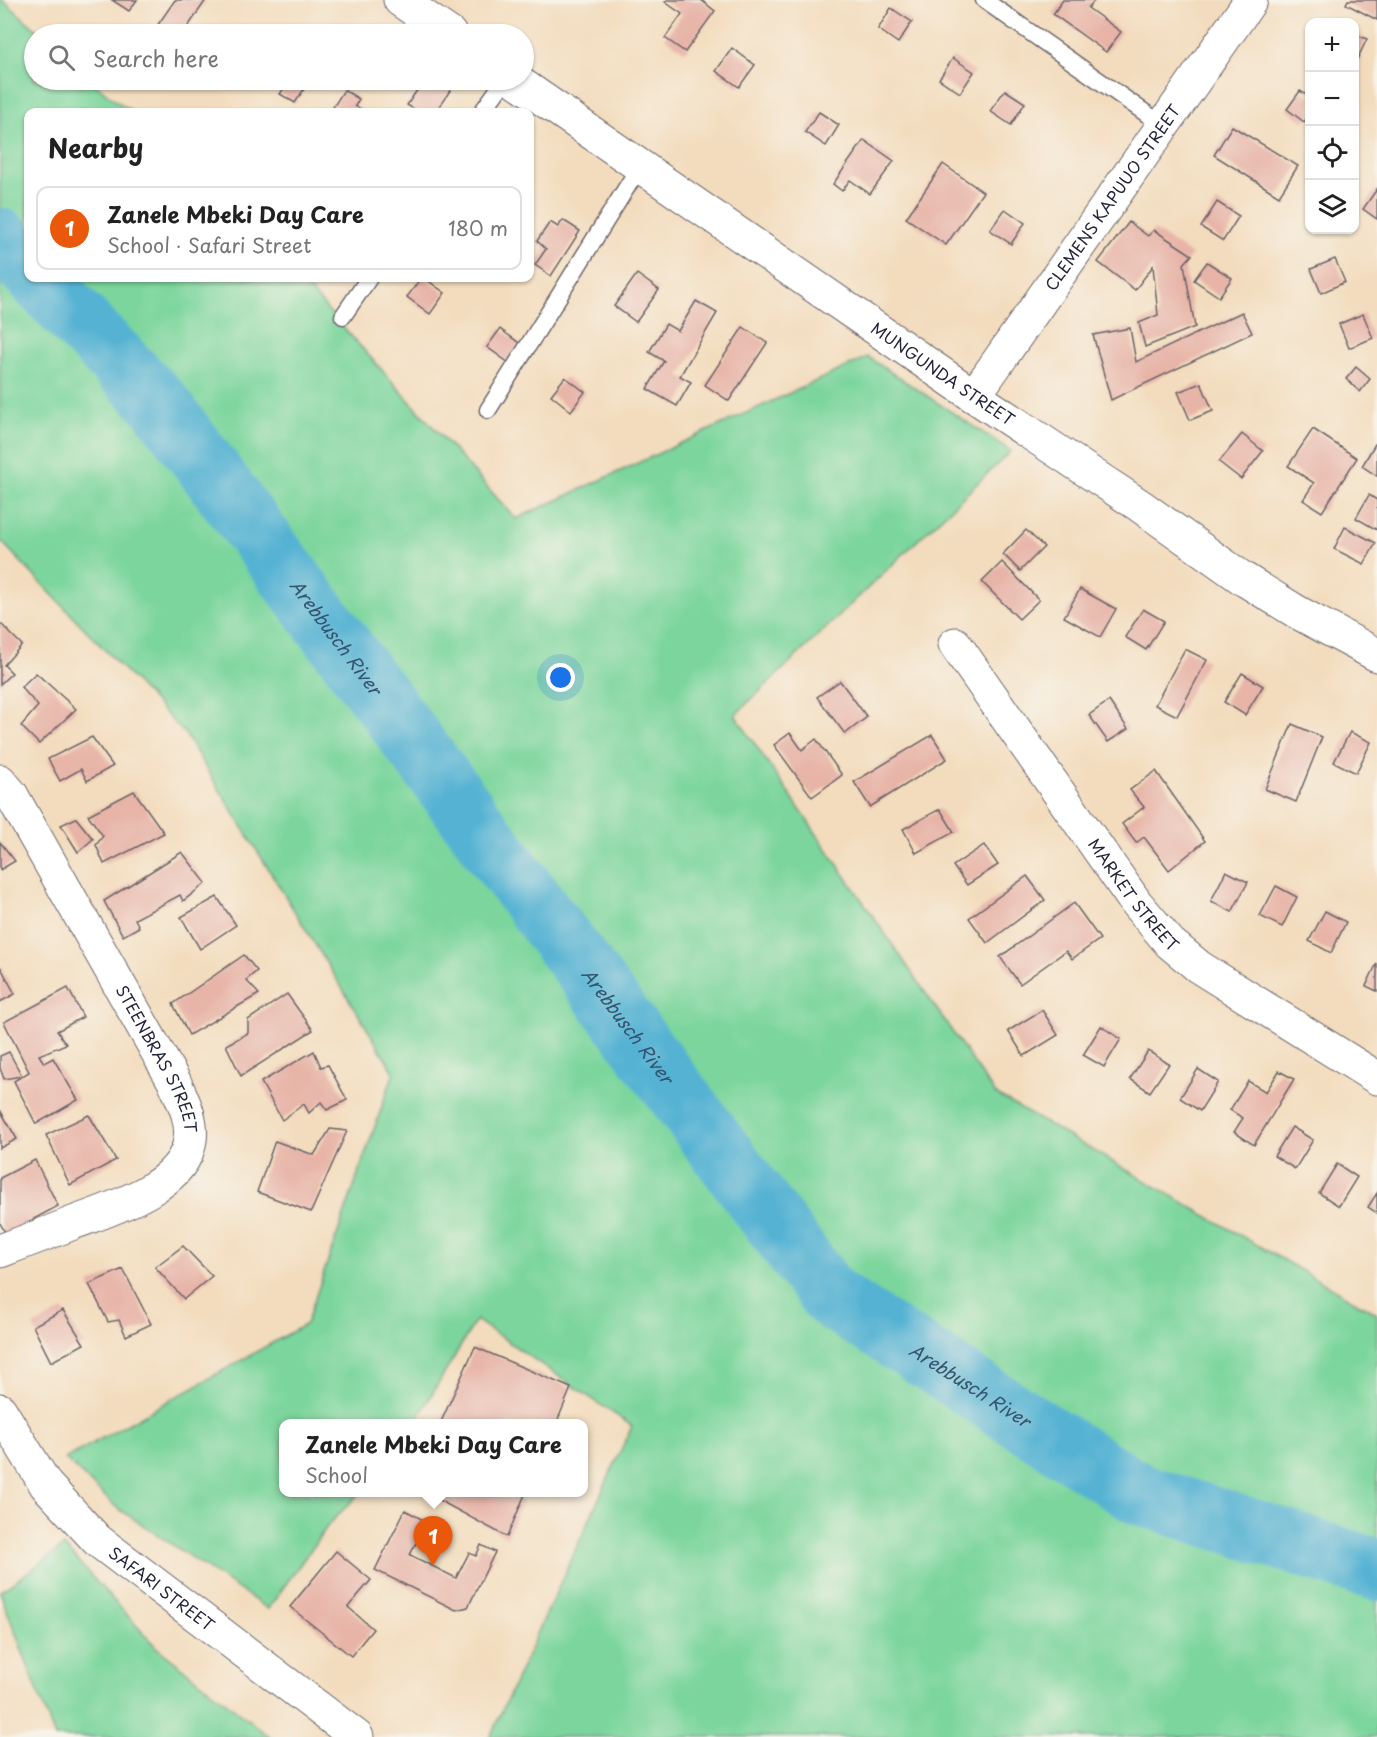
<!DOCTYPE html>
<meta charset="utf-8">
<style>
:root{--surface:#fff;--page:#f2f2f2;--text:#222;--muted:#767676;--line:#e0e0e0;--accent:#ea580c}
body{margin:0;font-family:"Playpen Sans",sans-serif;background:var(--page);color:var(--text)}
.controls{position:absolute;right:18px;top:18px;display:grid;overflow:hidden;border-radius:12px;box-shadow:0 2px 4px #0004}
.controls button{width:54px;height:54px;display:grid;place-items:center;padding:0;border:0;border-bottom:2px solid var(--line);background:var(--surface);color:var(--text);font:30px sans-serif}
.you{position:absolute;left:561px;top:678px;width:21px;height:21px;margin:-15px;border:4px solid #fff;border-radius:50%;background:#1a73e8;box-shadow:0 0 0 9px #1a73e833}
.badge{display:grid;place-items:center;width:39px;height:39px;border-radius:50%;background:var(--accent);color:#fff;font-size:20px;font-weight:700}
.pin{position:absolute;translate:-50% -50px;filter:drop-shadow(0 2px 3px #0008)}
.pin::after{content:'';position:absolute;top:32px;width:21px;height:18px;background:inherit;clip-path:polygon(0 0,100% 0,50% 100%)}
.popup{position:absolute;left:279px;top:1419px;width:309px;height:78px;box-sizing:border-box;display:grid;place-content:center;border-radius:12px;background:var(--surface);filter:drop-shadow(0 2px 4px #0005);font-size:20px;white-space:nowrap;color:var(--muted)}
.popup b{font-size:22px;color:var(--text)}
.popup::after{content:'';position:absolute;left:50%;top:100%;margin-left:-12px;border:12px solid transparent;border-top-color:var(--surface)}
.list{margin:0;padding:0;list-style:none}
h2{display:flex;justify-content:space-between;align-items:center;height:78px;margin:0;padding:0 24px;font-size:26px}
h2 small{font-size:20px;font-weight:400;color:var(--muted)}
.list li{display:grid;grid-template-columns:39px 1fr auto;gap:18px;align-items:center;box-sizing:border-box;height:84px;margin:0 12px 12px;padding:0 12px;border:2px solid var(--line);border-radius:12px}
.list b{display:block;font-size:22px;white-space:nowrap}
.list p{margin:0;font-size:20px;white-space:nowrap;color:var(--muted)}
.list em{font-size:20px;font-style:normal;color:var(--muted)}
.icon{flex:none;width:33px;height:33px;fill:none;stroke:currentColor;stroke-width:2;stroke-linecap:round;stroke-linejoin:round}
.map{position:relative;flex:none;width:1377px;height:1737px;overflow:hidden}
.search{position:absolute;background:var(--surface);box-shadow:0 2px 4px #0004;left:24px;top:24px;width:510px;height:66px;display:flex;align-items:center;gap:15px;box-sizing:border-box;padding:0 21px;border-radius:33px;color:var(--muted);font-size:22px}
.panel{position:absolute;background:var(--surface);box-shadow:0 2px 4px #0004;left:24px;top:108px;width:510px;height:174px;border-radius:12px}
.map>svg:first-child{display:block}
.green{fill:#7bd59c;stroke:#4e7c6c;stroke-width:1.5}
.lines{fill:none;stroke-linecap:round;stroke-linejoin:round}
.river{stroke:#55b2d3;stroke-width:62}
.building{fill:#e7b4a7}
.service-casing{stroke:#6b6368;stroke-width:19}
.minor-casing{stroke:#6b6368;stroke-width:35}
.tertiary-casing{stroke:#6b6368;stroke-width:35}
.service{stroke:#fff;stroke-width:16}
.minor{stroke:#fff;stroke-width:33}
.tertiary{stroke:#fff;stroke-width:33}
.labels{text-anchor:middle;stroke-width:4.5;stroke-linejoin:round;paint-order:stroke}
.street-label{font-size:16px;fill:#22223b;stroke:#f7f3e8}
.water-label{font-size:18px;font-style:italic;fill:#345470;stroke:#f7f3e8}
</style>
<div class="map">
<svg width="1377" height="1737" viewBox="0 0 1377 1737">
<rect width="100%" height="100%" fill="#f7f3e8"/>
<filter id="ink" filterUnits="userSpaceOnUse"><feTurbulence type="fractalNoise" baseFrequency=".0167" numOctaves="2"/><feDisplacementMap in="SourceGraphic" scale="12" xChannelSelector="R" yChannelSelector="G"/><feConvolveMatrix kernelMatrix="1 2 1 2 8 2 1 2 1" color-interpolation-filters="sRGB"/></filter>
<filter id="wash" filterUnits="userSpaceOnUse"><feTurbulence type="fractalNoise" baseFrequency=".008" numOctaves="4" result="noise"/><feDisplacementMap in="SourceGraphic" scale="24" xChannelSelector="R" yChannelSelector="G"/><feGaussianBlur stdDeviation="1.35" result="paint"/><feColorMatrix in="noise" values="0 0 0 0 0 0 0 0 0 0 0 0 0 0 0 0 0 1.4 0 .05"/><feComposite in="paint" operator="in"/></filter>
<g filter="url(#wash)">
<rect width="100%" height="100%" fill="#f3dcbd"/>
<g class="green">
<path d="M0,0H3L41,34H34V80H91L113,99L134,112H28V268L0,239Z"/>
<path d="M0,243L28,272V278H34L158,406L828,1299L1137,1495L1377,1572V1737H490L632,1426L476,1320L415,1423L283,1424V1492L360,1493L329,1524L268,1609L116,1507L65,1459L306,1324L394,1072L185,734L0,540Z"/>
<path d="M37,278H299L516,519L868,357L1011,451L735,715L995,1094L1377,1314V1570L1139,1494L830,1297L159,403Z"/>
<path d="M64,1546L156,1647L270,1737H55L0,1592Z"/>
</g>
<g class="lines">
<g class="river">
<path d="M0,239L28,268"/>
<path id="s1" d="M37,278L159,403L830,1297L1139,1494L1377,1570"/>
</g>
</g>
<g id="blocks">
<g class="building">
<path d="M112,0H137L129,11Z"/>
<path d="M175,0H206L183,34H170L157,26Z"/>
<path d="M667,0H701L715,11L685,52L665,38L682,14L665,2Z"/>
<path d="M1063,0H1095L1088,8L1121,32L1106,52L1053,14Z"/>
<path d="M1348,0H1377V20L1346,4Z"/>
<path d="M891,8L912,22L898,43L878,29Z"/>
<path d="M1354,34L1367,39L1354,66Z"/>
<path d="M732,48L755,65L739,87L716,71Z"/>
<path d="M953,58L974,72L960,93L939,79Z"/>
<path d="M289,80H310L295,103L280,94Z"/>
<path d="M424,80H435L451,89L436,112H419L407,105Z"/>
<path d="M344,90L359,99L355,106L366,112H330Z"/>
<path d="M1005,90L1025,103L1011,125L990,111Z"/>
<path d="M1300,91L1310,97V114L1304,122L1287,109Z"/>
<path d="M819,112L839,125L826,146L805,132Z"/>
<path d="M1232,126L1298,166L1279,196L1214,155Z"/>
<path d="M864,140L894,161L870,194L850,180L842,191L833,184Z"/>
<path d="M943,164L983,192L946,245L906,218Z"/>
<path d="M1377,189V219L1363,209Z"/>
<path d="M1217,202L1239,216L1223,241L1201,227Z"/>
<path d="M1005,209L1025,223L1011,244L990,230Z"/>
<path d="M563,220L580,231L551,276L535,265L546,249L537,241L550,222L558,227Z"/>
<path d="M1129,222L1148,236L1154,230L1192,255L1184,264L1195,327L1145,347L1139,323L1158,315L1153,266L1135,290L1098,262Z"/>
<path d="M1335,259L1345,282L1321,293L1311,269Z"/>
<path d="M1207,262L1232,278L1219,297L1194,280Z"/>
<path d="M637,274L659,290L636,322L614,306Z"/>
<path d="M421,278H424L445,293L430,314L407,297Z"/>
<path d="M696,301L717,313L680,376L691,382L677,406L647,389L664,361L649,352L666,324L678,331Z"/>
<path d="M1242,312L1252,333L1111,400L1093,335L1130,328L1136,362Z"/>
<path d="M1363,314L1373,338L1349,348L1339,324Z"/>
<path d="M743,327L767,343L729,401L705,385Z"/>
<path d="M500,329L522,345L509,363L487,347Z"/>
<path d="M1356,367L1370,379L1360,392L1346,379Z"/>
<path d="M565,377L585,392L571,411L551,395Z"/>
<path d="M1201,383L1213,411L1190,420L1178,392Z"/>
<path d="M1313,429L1357,458L1322,512L1303,500L1314,483L1288,466Z"/>
<path d="M1242,434L1263,451L1241,479L1219,462Z"/>
<path d="M1375,444L1377,446V476L1362,466Z"/>
<path d="M1369,495L1377,500V530L1356,518Z"/>
<path d="M1345,527L1376,543L1364,564L1334,549Z"/>
<path d="M1026,530L1044,547L1020,571L1003,554Z"/>
<path d="M1002,562L1039,600L1019,619L982,582Z"/>
<path d="M1080,589L1116,609L1100,637L1064,617Z"/>
<path d="M1143,609L1164,621L1146,650L1125,637Z"/>
<path d="M0,623L22,645L4,665L12,673L0,684Z"/>
<path d="M1185,649L1207,660L1177,716L1155,705Z"/>
<path d="M36,673L76,709L39,744L21,726L38,706L21,687Z"/>
<path d="M1242,673L1263,686L1245,715L1224,702Z"/>
<path d="M840,681L867,717L845,734L817,697Z"/>
<path d="M1109,701L1128,729L1108,742L1089,715Z"/>
<path d="M1292,724L1322,737L1296,802L1265,789Z"/>
<path d="M1350,732L1371,742L1356,773L1334,762Z"/>
<path d="M790,733L802,750L816,739L842,775L812,797L774,745Z"/>
<path d="M932,735L947,759L870,807L854,782Z"/>
<path d="M92,737L113,766L87,781L81,769L60,781L48,759Z"/>
<path d="M1156,771L1205,841L1169,870L1144,837L1136,843L1122,824L1144,807L1130,790Z"/>
<path d="M134,791L164,833L104,864L96,845L103,836L88,815Z"/>
<path d="M940,809L954,832L916,853L903,829Z"/>
<path d="M76,818L93,839L78,852L61,825Z"/>
<path d="M0,842L15,861L0,870Z"/>
<path d="M984,845L998,865L967,885L953,866Z"/>
<path d="M182,852L206,883L183,901L180,895L135,919L139,927L123,936L104,901Z"/>
<path d="M1226,871L1248,882L1232,912L1211,901Z"/>
<path d="M1027,876L1045,900L987,943L969,918Z"/>
<path d="M1276,886L1297,897L1282,927L1260,916Z"/>
<path d="M217,897L236,925L200,949L181,917Z"/>
<path d="M1074,903L1100,939L1072,959L1066,951L1020,984L1000,957Z"/>
<path d="M1325,911L1346,922L1331,953L1309,941Z"/>
<path d="M244,955L257,971L246,980L259,994L189,1035L173,1004Z"/>
<path d="M1377,963V991L1366,986Z"/>
<path d="M0,966L15,994L0,1002Z"/>
<path d="M68,988L83,1017L57,1031L66,1044L39,1055L44,1063L53,1058L78,1100L36,1124L14,1081L29,1072L4,1022Z"/>
<path d="M287,994L313,1030L241,1076L226,1045L248,1033V1020Z"/>
<path d="M1042,1010L1058,1035L1024,1056L1008,1031Z"/>
<path d="M1101,1026L1121,1039L1104,1067L1083,1055Z"/>
<path d="M314,1051L321,1067L328,1065L347,1100L327,1110L321,1102L309,1113L304,1104L282,1120L261,1082Z"/>
<path d="M1148,1051L1169,1064L1150,1092L1130,1079Z"/>
<path d="M9,1052L22,1076L4,1079L0,1068V1056Z"/>
<path d="M1198,1069L1218,1082L1200,1111L1180,1098Z"/>
<path d="M1279,1071L1294,1079L1254,1145L1234,1132L1243,1118L1230,1110L1248,1081L1266,1092Z"/>
<path d="M0,1110L17,1139L0,1148Z"/>
<path d="M89,1115L116,1160L70,1185L46,1135Z"/>
<path d="M1292,1127L1313,1140L1295,1169L1274,1156Z"/>
<path d="M330,1129L347,1131L311,1212L257,1192L275,1141L314,1155Z"/>
<path d="M35,1160L58,1206L6,1234L0,1223V1178Z"/>
<path d="M1337,1164L1357,1177L1339,1206L1319,1193Z"/>
<path d="M1377,1193V1213L1368,1207Z"/>
<path d="M183,1246L212,1276L184,1299L155,1267Z"/>
<path d="M123,1269L151,1324L126,1336L119,1320L108,1322L89,1284Z"/>
<path d="M63,1310L84,1344L51,1362L33,1326Z"/>
<path d="M475,1347L571,1388L556,1424H440Z"/>
<path d="M424,1492H526L507,1537Z"/>
<path d="M405,1510L427,1522L410,1555L456,1578L469,1553L476,1556L481,1545L495,1552L468,1607L456,1610L375,1570Z"/>
<path d="M336,1551L371,1580L348,1607L373,1629L351,1656L290,1607Z"/>
</g>
</g>
</g>
<g filter="url(#ink)">
<use href="#blocks" fill-opacity="0" stroke="#6b6368" stroke-width="1.5"/>
<g class="lines">
<defs>
<g id="service">
<path d="M984,0L1164,126"/>
<path d="M482,112L505,80"/>
<path d="M343,316L369,278"/>
<path d="M488,410L640,166"/>
</g>
<g id="minor">
<path id="s2" d="M974,396L1251,0"/>
<path id="s3" d="M955,644L1136,903L1170,943L1199,967L1377,1078"/>
<path id="s4" d="M0,781L11,794L175,1083C183,1101 193,1119 190,1140C184,1187 110,1209 73,1223C48,1233 24,1242 0,1251"/>
<path id="s5" d="M0,1410L46,1485L97,1540L357,1737"/>
</g>
<g id="tertiary">
<path d="M400,0L450,34"/>
<path id="s6" d="M515,80L974,396L1139,505L1242,578L1297,612L1377,655"/>
</g>
</defs>
<use href="#service" class="service-casing"/>
<use href="#minor" class="minor-casing"/>
<use href="#tertiary" class="tertiary-casing"/>
<use href="#service" class="service"/>
<use href="#minor" class="minor"/>
<use href="#tertiary" class="tertiary"/>
</g>
</g>
<g class="labels">
<g class="street-label">
<text dy="6" stroke="none"><textPath href="#s2" startOffset="242">CLEMENS KAPUUO STREET</textPath></text>
<text dy="6" stroke="none"><textPath href="#s6" startOffset="519">MUNGUNDA STREET</textPath></text>
<text dy="6" stroke="none"><textPath href="#s3" startOffset="308">MARKET STREET</textPath></text>
<text dy="6" stroke="none"><textPath href="#s4" startOffset="320">STEENBRAS STREET</textPath></text>
<text dy="6" stroke="none"><textPath href="#s5" startOffset="244">SAFARI STREET</textPath></text>
</g>
<g class="water-label">
<text dy="6" stroke="none"><textPath href="#s1" startOffset="468">Arebbusch River</textPath></text>
<text dy="6" stroke="none"><textPath href="#s1" startOffset="954">Arebbusch River</textPath></text>
<text dy="6" stroke="none"><textPath href="#s1" startOffset="1458">Arebbusch River</textPath></text>
</g>
</g>
</svg>
<div class="controls">
<button>+</button>
<button>−</button>
<button><svg class="icon" aria-label="locate" viewBox="0 0 24 24"><circle cx="12" cy="12" r="6"/><path d="M12 2v4M12 18v4M2 12h4M18 12h4"/></svg></button>
<button><svg class="icon" aria-label="layers" viewBox="0 0 24 24"><path d="M12 4l9 5-9 5-9-5zM3 14l9 5 9-5"/></svg></button>
</div>
<div class="you"></div>
<div class="pin badge" style="left:433px;top:1566px">1</div>
<div class="popup"><b>Zanele Mbeki Day Care</b>School</div>
<div class="search"><svg class="icon" aria-label="search" viewBox="0 0 24 24"><circle cx="10" cy="10" r="6"/><path d="M15 15l6 6"/></svg>Search here</div>
<section class="panel">
<h2>Nearby<small></small></h2>
<ul class="list">
<li><span class="badge">1</span><div><b>Zanele Mbeki Day Care</b><p>School · Safari Street</p></div><em>180 m</em></li>
</ul>
</section>
</div>
